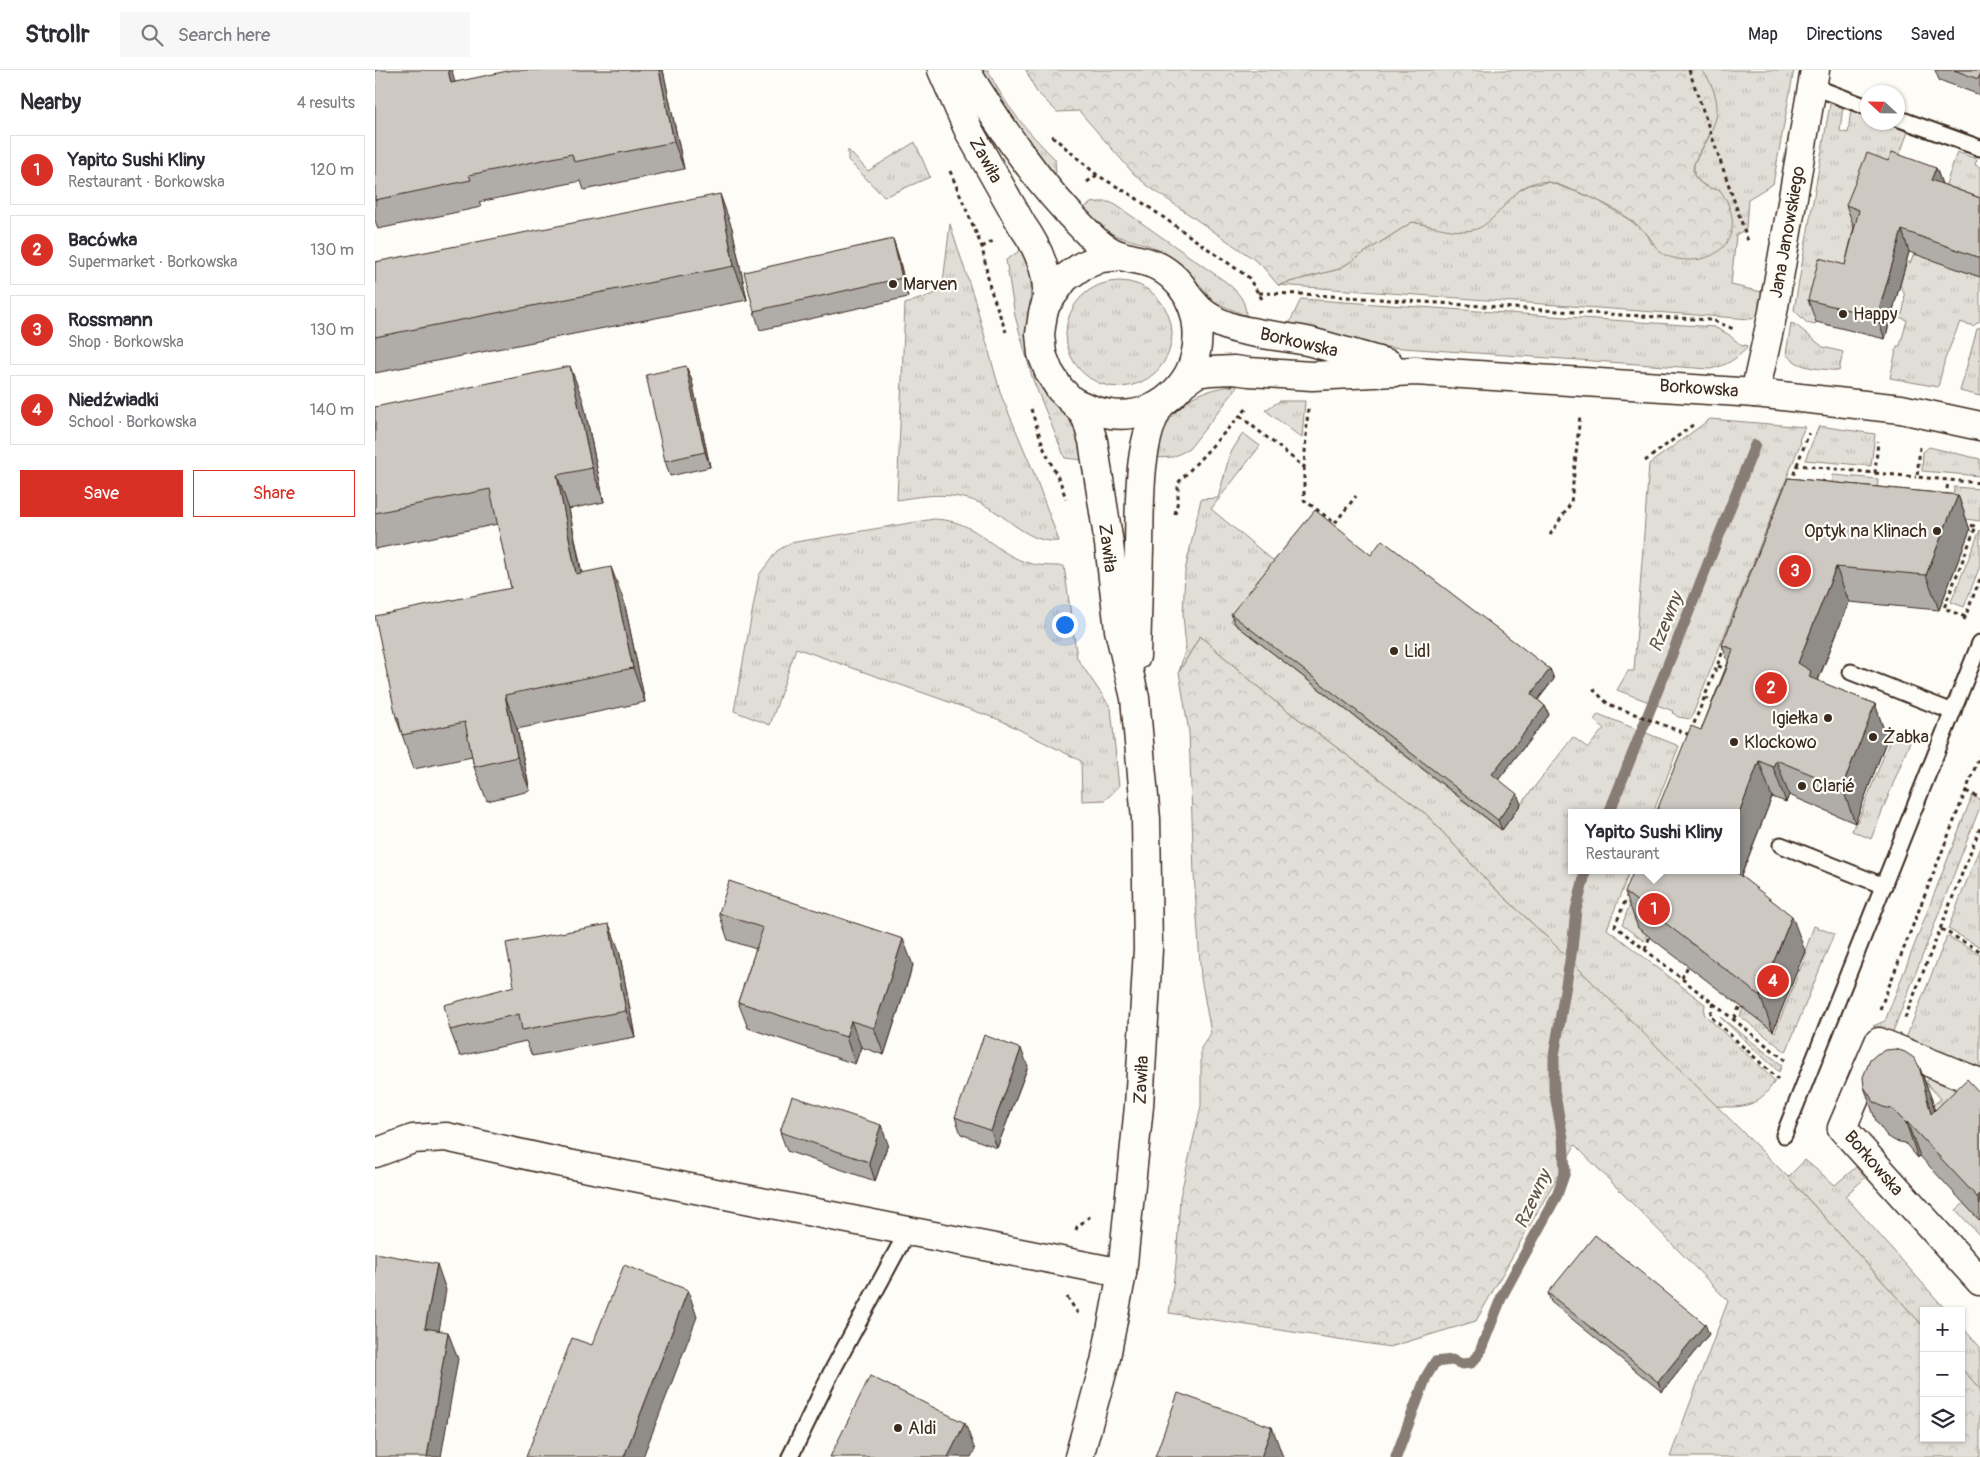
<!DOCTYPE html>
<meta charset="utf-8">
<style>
:root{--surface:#fff;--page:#f7f7f7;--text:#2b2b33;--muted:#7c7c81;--line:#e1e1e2;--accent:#d93025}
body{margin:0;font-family:Pangolin,sans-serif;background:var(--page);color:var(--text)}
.controls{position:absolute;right:15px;bottom:15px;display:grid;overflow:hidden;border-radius:0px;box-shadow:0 1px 4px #0004}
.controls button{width:45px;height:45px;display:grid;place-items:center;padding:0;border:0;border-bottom:1px solid var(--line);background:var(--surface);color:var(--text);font:25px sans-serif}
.compass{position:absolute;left:1485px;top:15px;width:45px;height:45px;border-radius:50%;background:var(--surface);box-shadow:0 1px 4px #0004;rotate:292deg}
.you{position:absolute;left:689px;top:554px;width:18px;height:18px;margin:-12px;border:4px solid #fff;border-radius:50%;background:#1a73e8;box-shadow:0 0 0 8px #1a73e833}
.badge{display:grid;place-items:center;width:32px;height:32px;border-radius:50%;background:var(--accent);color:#fff;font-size:16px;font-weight:700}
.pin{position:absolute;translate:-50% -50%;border:2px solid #fff;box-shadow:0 1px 5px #0006}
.popup{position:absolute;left:1193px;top:739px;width:172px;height:65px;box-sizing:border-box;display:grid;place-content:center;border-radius:0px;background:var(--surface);filter:drop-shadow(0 1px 4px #0005);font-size:16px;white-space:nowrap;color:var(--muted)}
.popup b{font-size:19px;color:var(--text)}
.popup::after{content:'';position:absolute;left:50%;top:100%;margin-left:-10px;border:10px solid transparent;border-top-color:var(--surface)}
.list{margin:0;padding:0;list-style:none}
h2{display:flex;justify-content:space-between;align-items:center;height:65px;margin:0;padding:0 20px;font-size:21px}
h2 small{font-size:16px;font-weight:400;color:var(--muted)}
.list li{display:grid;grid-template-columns:32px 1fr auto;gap:15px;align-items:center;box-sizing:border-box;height:70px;margin:0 10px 10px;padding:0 10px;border:1px solid var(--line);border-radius:0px}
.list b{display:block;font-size:19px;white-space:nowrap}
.list p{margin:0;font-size:16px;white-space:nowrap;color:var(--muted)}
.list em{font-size:16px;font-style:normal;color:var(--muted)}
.actions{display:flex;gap:10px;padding:15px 20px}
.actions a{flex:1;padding:11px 0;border:1px solid var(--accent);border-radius:0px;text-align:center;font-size:18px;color:var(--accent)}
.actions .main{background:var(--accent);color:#fff}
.icon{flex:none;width:28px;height:28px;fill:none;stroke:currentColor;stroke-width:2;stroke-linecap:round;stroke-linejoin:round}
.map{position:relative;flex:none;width:1605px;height:1387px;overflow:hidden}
header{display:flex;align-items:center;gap:30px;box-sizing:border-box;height:70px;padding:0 25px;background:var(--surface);border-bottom:1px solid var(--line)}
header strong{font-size:24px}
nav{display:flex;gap:28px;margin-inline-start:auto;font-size:18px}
.search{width:350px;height:45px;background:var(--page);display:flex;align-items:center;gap:12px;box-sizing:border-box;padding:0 18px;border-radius:0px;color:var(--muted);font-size:19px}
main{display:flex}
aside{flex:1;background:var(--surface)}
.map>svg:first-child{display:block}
.grass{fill:url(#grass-tufts);stroke:#8e847a}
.forest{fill:url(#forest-crowns);stroke:#8e847a}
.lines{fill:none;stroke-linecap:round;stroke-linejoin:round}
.stream{stroke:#887d74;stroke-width:11}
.lane-casing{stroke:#3b2a1e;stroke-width:19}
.street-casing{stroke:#3b2a1e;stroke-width:31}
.secondary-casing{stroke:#3b2a1e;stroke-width:31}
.path{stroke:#3b2a1e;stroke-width:3;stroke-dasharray:4 4;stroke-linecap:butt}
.lane{stroke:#fdfcf7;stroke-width:15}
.street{stroke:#fdfcf7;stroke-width:28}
.secondary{stroke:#fdfcf7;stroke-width:28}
.wall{fill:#b0aca7;stroke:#3b2a1e}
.shaded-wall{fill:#908c88;stroke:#3b2a1e}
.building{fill:#cdc8c2;stroke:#3b2a1e}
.poi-dot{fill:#3b2a1e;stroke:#fdfcf7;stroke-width:2}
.labels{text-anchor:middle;stroke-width:4.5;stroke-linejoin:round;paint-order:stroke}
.street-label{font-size:18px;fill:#3b2a1e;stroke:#fdfcf7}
.poi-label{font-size:18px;fill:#3b2a1e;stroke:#fdfcf7;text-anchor:start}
.water-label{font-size:19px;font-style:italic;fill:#615349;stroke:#fdfcf7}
</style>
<header>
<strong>Strollr</strong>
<div class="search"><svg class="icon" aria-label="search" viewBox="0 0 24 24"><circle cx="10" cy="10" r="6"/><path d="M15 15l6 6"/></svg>Search here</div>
<nav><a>Map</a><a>Directions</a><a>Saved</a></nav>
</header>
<main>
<aside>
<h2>Nearby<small>4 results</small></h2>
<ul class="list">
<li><span class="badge">1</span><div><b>Yapito Sushi Kliny</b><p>Restaurant · Borkowska</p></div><em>120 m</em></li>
<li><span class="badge">2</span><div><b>Bacówka</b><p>Supermarket · Borkowska</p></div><em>130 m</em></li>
<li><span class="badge">3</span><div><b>Rossmann</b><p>Shop · Borkowska</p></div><em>130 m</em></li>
<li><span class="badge">4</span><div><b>Niedźwiadki</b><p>School · Borkowska</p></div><em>140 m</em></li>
</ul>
<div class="actions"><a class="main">Save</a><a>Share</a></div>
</aside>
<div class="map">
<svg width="1605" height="1387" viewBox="0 0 1605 1387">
<defs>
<pattern id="grass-tufts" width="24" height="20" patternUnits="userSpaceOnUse" patternTransform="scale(1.25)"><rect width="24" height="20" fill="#e1ded7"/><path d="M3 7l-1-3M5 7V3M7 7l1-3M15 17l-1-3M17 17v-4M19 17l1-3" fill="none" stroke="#c2bfb8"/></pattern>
<pattern id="forest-crowns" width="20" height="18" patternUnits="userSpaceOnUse" patternTransform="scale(1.25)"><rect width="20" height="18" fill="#e1ded7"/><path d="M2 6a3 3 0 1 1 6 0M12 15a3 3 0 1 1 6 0" fill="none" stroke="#c2bfb8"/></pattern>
</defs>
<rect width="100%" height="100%" fill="#fdfcf7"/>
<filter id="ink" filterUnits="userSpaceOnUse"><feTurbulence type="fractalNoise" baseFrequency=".02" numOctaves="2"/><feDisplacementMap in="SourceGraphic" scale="10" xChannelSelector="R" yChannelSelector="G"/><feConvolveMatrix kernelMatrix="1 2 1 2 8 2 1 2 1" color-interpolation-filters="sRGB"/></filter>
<g filter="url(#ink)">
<g class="grass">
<path d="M601,0H613C629,35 653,62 680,89L681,106L652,71Z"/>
<path d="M1327,0H1419L1398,114L1373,129L1371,159L1361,165L1356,215L1387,222L1384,246L1376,249L903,215L964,199L1037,152L1069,158L1120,145L1142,122L1154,115L1174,112L1219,128L1256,151L1272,164L1277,174L1336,119L1326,113L1319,105V93L1334,67L1340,26Z"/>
<path d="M1459,33L1468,35L1465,61L1473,63L1476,39L1492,46V52L1510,53L1533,62L1515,110L1528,190L1535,193L1569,120L1582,82L1602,89L1600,95L1605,97V146L1581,198L1605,207V251L1598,256L1585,252L1570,289L1563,317L1515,308L1522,276H1525L1532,250L1519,245L1520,242L1527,244C1530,233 1532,224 1524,214L1441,252L1440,255L1432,253L1419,240L1455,34Z"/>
<path d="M540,72L555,107L509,127L473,90V80L493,101Z"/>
<path d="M724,132H734L741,135L851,212C863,222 871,230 871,246L840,232L808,196L793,185L773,175L741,166L725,156L707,139L716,133Z"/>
<path d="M575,154L600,231L626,325L659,403L684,471C653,474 634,447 609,435C580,421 552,425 522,430L530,234L567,221Z"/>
<path d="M647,179C650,184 653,191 654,197C661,226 647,255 653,285C659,313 682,330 696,353C703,363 705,378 708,390L690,388L658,310L640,246L631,190Z"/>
<circle cx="744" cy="264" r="53"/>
<path d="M926,229L1339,257L1353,264L1367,276L1371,275L1372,278C1361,289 1351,296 1335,299L999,276L914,254Z"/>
<path d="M1416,253L1421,255L1448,277L1468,282L1464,301C1444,298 1425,300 1411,284Z"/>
<path d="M1605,257V326L1585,321L1602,259Z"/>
<path d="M863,315L858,323L814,379L798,387L780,388C788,336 815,321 863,315Z"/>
<path d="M905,331H930L927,368L890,340Z"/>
<path d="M1335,349L1430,357L1424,370L1426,372L1316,649L1303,647L1297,642L1298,641L1242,620L1253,601H1259L1274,394Z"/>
<path d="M1444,356L1500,364L1496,396L1430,390Z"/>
<path d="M868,363L885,376L836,439L900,492L856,551L1126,760L1198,667L1213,678L1229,658L1219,650L1223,644L1304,676L1278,743H1196V800H1255L1232,859L1330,934L1329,944L1400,1011C1384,1036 1369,1039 1341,1036L1178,873L1113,812L1051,744L898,630L825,566L804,602L811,577L808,546L810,501L826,429L843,428L855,384Z"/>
<path d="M1554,377L1605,389V406L1547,401L1548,382Z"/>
<path d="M1458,405L1503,409L1501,433L1455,428Z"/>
<path d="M1579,417L1605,419V451L1577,447Z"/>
<path d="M559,449C604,451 613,479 650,492C662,496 676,496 689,496L702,588L736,638L744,717L730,730L707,731L706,691L625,650L421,578L395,655L359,641L384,505L402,481L415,473Z"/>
<path d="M1605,460V496L1589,537L1576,532Z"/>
<path d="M1516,661L1536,669L1496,769L1477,761L1480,753L1483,751L1515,670L1512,669Z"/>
<path d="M1597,726L1605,729V737L1517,964L1498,956L1510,951Z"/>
<path d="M1605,777V877L1573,859Z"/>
<path d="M1268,800L1272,864L1269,871L1247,855Z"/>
<path d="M1439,856L1459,864L1411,982L1365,946L1368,938L1400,962L1432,882L1430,881Z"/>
<path d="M1572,866L1605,884V997L1531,968Z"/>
<path d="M1345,947L1407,995L1404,1002Z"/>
<path d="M1554,1009L1605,1030L1582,1064L1560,1040L1558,1035L1566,1029L1550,1012Z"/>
<path d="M1430,1090L1460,1115L1481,1097L1490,1108L1470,1126L1572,1241H1549V1257L1413,1107Z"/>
<path d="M1593,1130L1605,1151V1166L1581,1140Z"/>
<path d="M1586,1256L1605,1277V1319L1586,1298Z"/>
</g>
<g class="forest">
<path d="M651,0H1327C1337,12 1345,32 1341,48C1338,59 1332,70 1326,80C1324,84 1320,89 1319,94C1314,110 1332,119 1345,120C1353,132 1359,144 1357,159C1351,190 1315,196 1290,185C1280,180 1278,170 1271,163C1249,141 1220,128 1192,118C1187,116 1180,113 1174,112C1140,107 1129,146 1104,158C1087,166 1055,155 1037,152L964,199L903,215L887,196L877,188L773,116L759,104L704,41L682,42L661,21Z"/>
<path d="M825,566L898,630L1051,744L1113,812L1178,873L1413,1107L1549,1257V1368H1586V1298L1605,1319V1387H1295L1353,1231L1200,1075L1101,1251L1015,1277L794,1243L801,1194L805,1127L826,1036V978L836,963L826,908L819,804L814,662L804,602Z"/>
</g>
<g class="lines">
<g class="stream">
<path d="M1234,743L1380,375"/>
<path d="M1021,1387L1051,1307L1060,1292L1077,1290L1087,1294L1096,1293L1104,1284L1127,1226L1182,1125L1190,1102L1188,1068L1179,1020V986L1197,879L1201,840L1211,800"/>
</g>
<defs>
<g id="lane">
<path d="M1437,16L1492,37"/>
<path d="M1522,48L1605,78"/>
<path d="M1476,602L1578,642"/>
<path d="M1406,775L1509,816"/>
<path d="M1409,1065L1605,573"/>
<path d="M415,1387L456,1303L532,1162"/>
</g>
<g id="street">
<path d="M1380,323L1398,242L1440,0"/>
<path d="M1605,1013L1504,972L1467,1058L1605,1211"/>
<path d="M0,1083L38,1069L71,1067L183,1092L747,1203"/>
</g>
<g id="secondary">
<path d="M567,0L594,61L647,155C663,177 676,207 671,234"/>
<path d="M590,0C625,56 662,113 710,160C719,170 733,182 747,186C760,190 773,190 786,198C817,217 828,253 820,287C815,309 797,330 775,339C748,350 724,344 699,332"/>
<path d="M816,230C843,267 896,262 936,272C962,279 988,287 1014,294"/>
<path d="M808,313L822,303L836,301L859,300L874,302L937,306L1040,301L1380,323L1526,339L1605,356"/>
<path d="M761,586C762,551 763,515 764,479C765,437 762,369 786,334"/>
<path d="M704,1387L730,1292L747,1203L764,1036L773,879L771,749L760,628L744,560L734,474L718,371L712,350L707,341L685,319L674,302L667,284L665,264L668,243L671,234L690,208L707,196L726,188L747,186"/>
</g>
</defs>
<use href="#lane" class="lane-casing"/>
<use href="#street" class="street-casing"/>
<use href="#secondary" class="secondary-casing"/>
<g class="path">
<path d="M1314,0L1374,174"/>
<path d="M677,66L722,105L758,126L873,207L887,229"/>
<path d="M575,101L607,177L615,218L631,262"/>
<path d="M712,112L722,105"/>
<path d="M607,177L618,171"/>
<path d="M884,223L927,224L1213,243L1337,250L1361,260"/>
<path d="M656,339L669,379L686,414L691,429"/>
<path d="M865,346L929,397L933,338"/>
<path d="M1545,377L1542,407L1605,413"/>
<path d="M1270,391L1319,354"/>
<path d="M1422,395L1434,363"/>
<path d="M929,397V430L960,453"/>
<path d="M1500,403L1541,407"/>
<path d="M1416,412L1422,395L1500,403L1503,371"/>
<path d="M1448,414L1449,406"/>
<path d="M1571,427L1573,411"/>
<path d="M800,444L803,430V413L874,336"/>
<path d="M960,453L981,426"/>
<path d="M1175,465L1196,433L1205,345"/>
<path d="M1590,547L1569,538L1601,456L1591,455"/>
<path d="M1589,550L1605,509"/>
<path d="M1343,596L1354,600"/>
<path d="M1218,619L1233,634L1315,665"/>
<path d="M1330,628L1341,632"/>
<path d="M1316,661L1350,576"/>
<path d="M1591,721L1605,728"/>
<path d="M1253,824L1240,856L1410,990"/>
<path d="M1566,859L1605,881"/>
<path d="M1270,879L1275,866"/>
<path d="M1307,908L1313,896"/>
<path d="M1339,933L1335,946L1403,1009"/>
<path d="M1505,939L1605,685"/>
<path d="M1359,948L1365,936"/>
<path d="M1530,948L1605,758"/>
<path d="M701,1160L702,1157L718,1144"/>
<path d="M692,1227L704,1245"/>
</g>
<use href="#lane" class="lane"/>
<use href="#street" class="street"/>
<use href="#secondary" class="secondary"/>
</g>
<g class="wall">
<path d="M0,0L80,12L288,0L309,99L209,120L206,111L104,132L106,137L3,159L0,150Z"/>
<path d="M1560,0H1605V25L1564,10Z"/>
<path d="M1513,91L1561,98L1567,114L1605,128V207L1534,182L1510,269L1441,252L1433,230L1470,195L1479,157L1471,135Z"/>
<path d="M357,158L372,230L0,303V192Z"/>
<path d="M518,169L524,188L533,227L385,260L379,241Z"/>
<path d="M311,296L317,311L335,397L295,406L290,391Z"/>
<path d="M208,330L229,432L194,439L207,503L249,531L270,632L142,659L155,721L112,731L99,697L97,687L39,699L21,647L136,518L123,454L0,479V337Z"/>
<path d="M1413,408L1583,425L1595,460L1564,540L1474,532L1443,611L1500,634L1512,669L1480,753L1414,725L1411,732L1397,727L1366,806L1430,881L1398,961L1263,858L1250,822L1326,660L1353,592L1347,575Z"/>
<path d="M996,485L1175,599L1179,609L1163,630L1170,636L1174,645L1123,710L1146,734L1127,760L860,554L856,544Z"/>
<path d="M344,843L538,895L509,985L486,977L480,994L373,958L363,932L381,879L353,870Z"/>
<path d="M244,880L260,967L157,986L151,971L85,986L75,960L139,916Z"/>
<path d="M653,996L622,1078L586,1064L580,1047Z"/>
<path d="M1544,996L1557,1030L1559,1040L1605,1023V1151L1545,1086L1543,1088L1530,1073L1520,1071L1512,1066L1501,1051L1489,1017Z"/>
<path d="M405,1062L513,1074L500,1111L412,1081Z"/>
<path d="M1173,1223L1334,1264L1287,1322L1176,1232Z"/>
</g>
<g class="shaded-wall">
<path d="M73,0H77L86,40L76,13Z"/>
<path d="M284,0H288L309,99L299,72Z"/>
<path d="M1561,98L1569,120L1556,110Z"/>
<path d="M345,124L357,158L372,230L359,196Z"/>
<path d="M1527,160L1534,182L1510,269L1502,247Z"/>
<path d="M518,169L524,188L533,227L527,208Z"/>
<path d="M195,296L208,330L229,432L217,398Z"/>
<path d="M311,296L317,311L335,397L330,382Z"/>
<path d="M182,405L194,439L213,538L201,504Z"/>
<path d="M1583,425L1595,460L1564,540L1551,505Z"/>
<path d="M236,497L249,531L270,632L258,598Z"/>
<path d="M1461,497L1474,532L1441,615L1449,637L1423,593Z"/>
<path d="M1175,599L1179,609L1159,634L1156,624Z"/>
<path d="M130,625L142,659L155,721L142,687Z"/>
<path d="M1500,634L1512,669L1480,753L1467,717Z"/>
<path d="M1170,636L1174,645L1120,714L1117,704Z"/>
<path d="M1401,690L1414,725L1411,732L1398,697Z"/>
<path d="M1384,691L1397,727L1358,826L1349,800H1362V749Z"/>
<path d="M1142,724L1146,734L1127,760L1123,750Z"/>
<path d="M1417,846L1430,881L1398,961L1385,926Z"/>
<path d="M234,854L244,880L260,967L251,941Z"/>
<path d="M528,869L538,895L509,985L499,958Z"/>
<path d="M476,951L486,977L480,994L471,967Z"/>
<path d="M646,979L653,996L622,1078L616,1061Z"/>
<path d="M1544,996L1557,1030L1568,1078L1556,1044Z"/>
<path d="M1532,1052L1545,1086L1543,1088L1531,1053Z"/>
<path d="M506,1055L513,1074L500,1111L494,1092Z"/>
<path d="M1605,1124V1135L1602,1127Z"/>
<path d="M62,1194L71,1220L60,1285L50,1258Z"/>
<path d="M313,1220L322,1247L268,1387H249Z"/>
<path d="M1330,1254L1334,1264L1287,1322L1283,1312Z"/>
<path d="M73,1262L83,1289L66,1387H52Z"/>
<path d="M590,1353L600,1380L596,1387H573Z"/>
<path d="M897,1357L908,1387H886Z"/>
</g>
<g class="building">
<path d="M0,0H73L76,13L137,0H284L299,72L199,92L197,84L94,105L96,110L0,130Z"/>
<path d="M1579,0H1605V5L1603,9Z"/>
<path d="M1517,82L1561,98L1556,110L1605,128V188L1527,160L1502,247L1433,230L1444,188L1470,195L1484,140L1471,135L1492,83L1513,91Z"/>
<path d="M345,124L359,196L0,267V192Z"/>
<path d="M518,169L527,208L379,241L369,202Z"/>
<path d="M195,296L217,398L182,405L201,504L236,497L258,598L130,625L142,687L99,697L90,652L27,665L23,647H21L0,546L136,518L115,419L0,443V337Z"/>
<path d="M311,296L330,382L290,391L271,305Z"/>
<path d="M1413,408L1583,425L1551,505L1461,497L1423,593L1436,601L1434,607L1500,634L1467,717L1401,690L1398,697L1384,691L1362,749V743H1281L1316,656L1326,660L1351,600L1358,579L1347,575Z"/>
<path d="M940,440L996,485L1007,470L1175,599L1156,624L1170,636L1117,704L1142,724L1123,750L856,544Z"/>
<path d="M1259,800H1358L1417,846L1385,926L1250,822Z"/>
<path d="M354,811L528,869L499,958L476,951L471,967L363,932L388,858L344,843Z"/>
<path d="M234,854L251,941L147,960L144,944L75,960L69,935L139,916L131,873Z"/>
<path d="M609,965L646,979L616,1061L580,1047Z"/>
<path d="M1521,979L1530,982L1539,988L1544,996L1556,1044L1592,1009L1605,1023V1124L1602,1127L1532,1052L1531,1053L1517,1039L1508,1037L1499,1032L1489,1017L1488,1007L1495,990L1502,984L1511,980Z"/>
<path d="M417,1026L506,1055L494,1092L405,1062Z"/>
<path d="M1220,1165L1330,1254L1283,1312L1173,1223Z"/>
<path d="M0,1183L62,1194L50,1258L73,1262L52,1387H0Z"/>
<path d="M249,1195L313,1220L249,1387H151L197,1268L217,1275Z"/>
<path d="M495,1306L590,1353L573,1387H455Z"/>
<path d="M803,1323L897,1357L886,1387H780Z"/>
</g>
</g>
<g class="poi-dot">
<circle cx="518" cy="214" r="5"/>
<circle cx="1468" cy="244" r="5"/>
<circle cx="1562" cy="461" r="5"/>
<circle cx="1019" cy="581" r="5"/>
<circle cx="1453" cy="648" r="5"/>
<circle cx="1498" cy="667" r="5"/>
<circle cx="1359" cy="672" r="5"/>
<circle cx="1427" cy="716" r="5"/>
<circle cx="523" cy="1358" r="5"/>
</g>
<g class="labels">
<g class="street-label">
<text transform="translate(611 90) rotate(61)" y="6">Zawiła</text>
<text transform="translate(1412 162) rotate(-80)" y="6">Jana Janowskiego</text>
<text transform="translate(924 272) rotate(13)" y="6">Borkowska</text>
<text transform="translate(1324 318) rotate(4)" y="6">Borkowska</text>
<text transform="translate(733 478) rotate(83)" y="6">Zawiła</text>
<text transform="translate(766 1010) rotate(-87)" y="6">Zawiła</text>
<text transform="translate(1499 1093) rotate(49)" y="6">Borkowska</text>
</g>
<g class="poi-label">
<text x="528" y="220">Marven</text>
<text x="1478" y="250">Happy</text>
<text x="1552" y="467" text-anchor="end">Optyk na Klinach</text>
<text x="1029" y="587">Lidl</text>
<text x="1443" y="654" text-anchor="end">Igiełka</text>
<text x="1508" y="673">Żabka</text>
<text x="1369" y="678">Klockowo</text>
<text x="1437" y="722">Clarié</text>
<text x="533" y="1364">Aldi</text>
</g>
<g class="water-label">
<text transform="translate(1290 552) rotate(-68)" y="7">Rzewny</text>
<text transform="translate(1157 1129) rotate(-65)" y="7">Rzewny</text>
</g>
</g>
</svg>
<div class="controls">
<button>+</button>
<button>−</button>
<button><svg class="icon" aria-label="layers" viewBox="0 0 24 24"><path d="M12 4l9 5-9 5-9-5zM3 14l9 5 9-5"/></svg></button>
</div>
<svg class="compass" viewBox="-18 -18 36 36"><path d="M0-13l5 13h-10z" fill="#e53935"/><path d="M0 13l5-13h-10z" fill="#7c7c81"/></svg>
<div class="you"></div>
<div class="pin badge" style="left:1279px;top:839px">1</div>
<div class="popup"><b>Yapito Sushi Kliny</b>Restaurant</div>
<div class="pin badge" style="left:1396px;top:618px">2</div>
<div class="pin badge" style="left:1420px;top:501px">3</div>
<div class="pin badge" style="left:1398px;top:911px">4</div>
</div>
</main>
